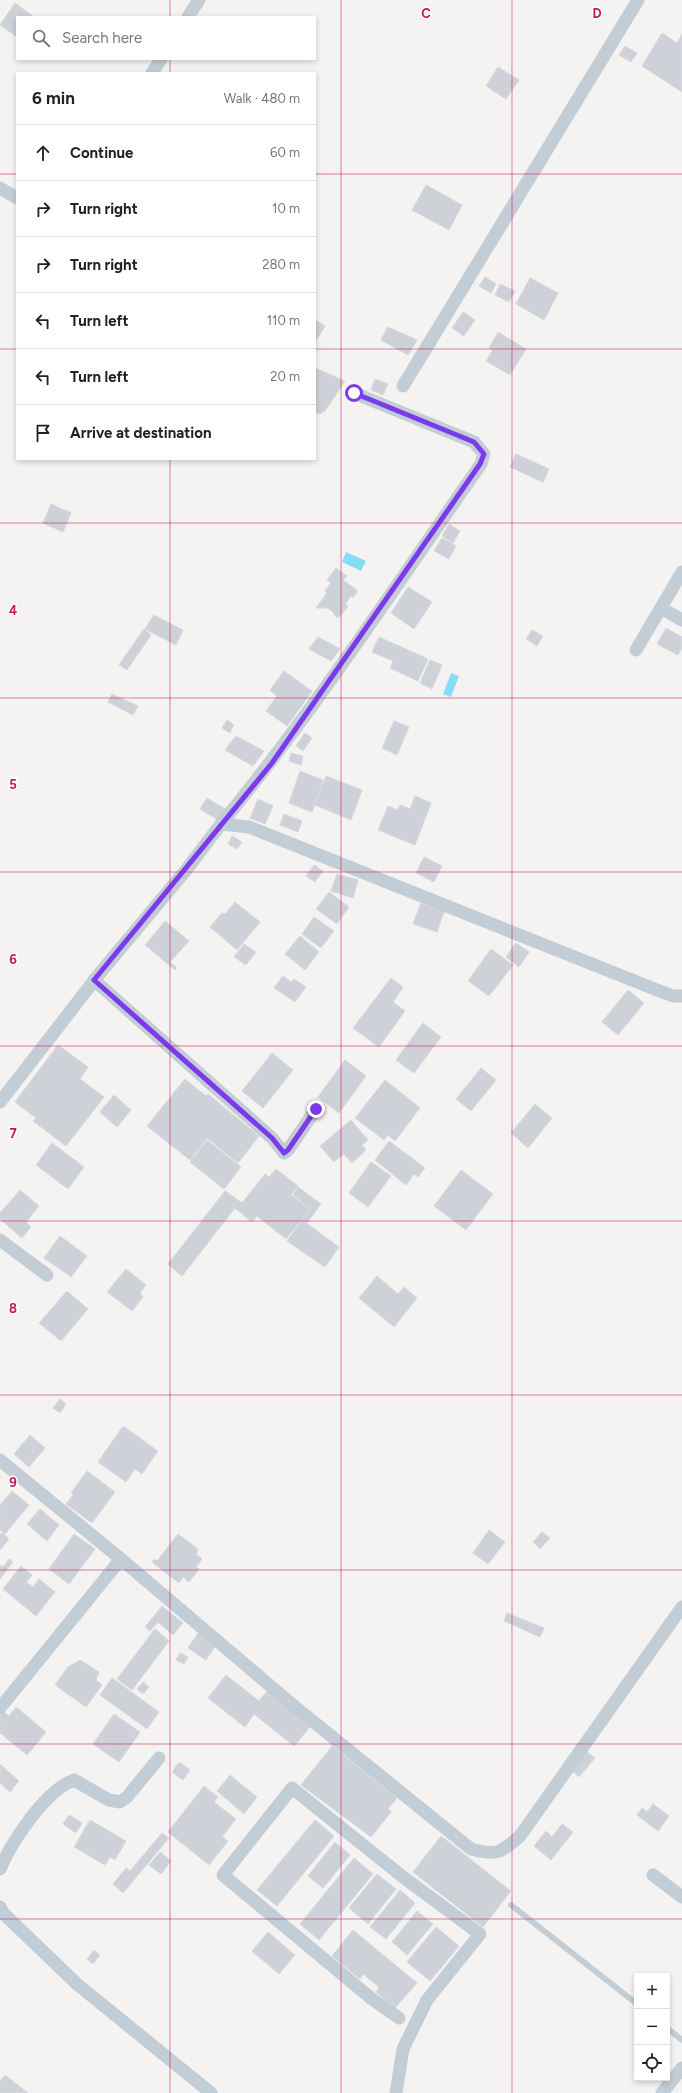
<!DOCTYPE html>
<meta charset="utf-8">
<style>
:root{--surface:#fff;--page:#f6f6f6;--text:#222;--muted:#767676;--line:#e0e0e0}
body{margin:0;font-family:Figtree,sans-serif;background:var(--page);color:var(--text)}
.controls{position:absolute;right:12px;bottom:12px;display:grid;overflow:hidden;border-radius:0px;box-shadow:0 2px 6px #0003}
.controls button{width:36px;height:36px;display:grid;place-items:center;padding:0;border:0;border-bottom:1px solid var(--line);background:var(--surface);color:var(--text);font:20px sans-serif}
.stop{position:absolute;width:12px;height:12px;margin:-9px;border:3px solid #7c3aed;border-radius:50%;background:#fff}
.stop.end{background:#7c3aed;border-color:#fff;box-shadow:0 1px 4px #0008}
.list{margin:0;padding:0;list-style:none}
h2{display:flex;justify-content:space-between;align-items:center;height:52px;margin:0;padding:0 16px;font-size:17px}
h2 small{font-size:13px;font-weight:400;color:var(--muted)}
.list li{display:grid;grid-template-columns:26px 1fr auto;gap:12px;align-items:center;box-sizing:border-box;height:56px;padding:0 16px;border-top:1px solid var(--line)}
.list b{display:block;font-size:15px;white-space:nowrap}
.list em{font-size:13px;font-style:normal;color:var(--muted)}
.icon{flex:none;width:22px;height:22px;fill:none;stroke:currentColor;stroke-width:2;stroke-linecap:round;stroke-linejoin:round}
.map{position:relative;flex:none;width:682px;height:2093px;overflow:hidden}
.search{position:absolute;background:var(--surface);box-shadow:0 2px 6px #0003;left:16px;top:16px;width:300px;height:44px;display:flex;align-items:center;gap:10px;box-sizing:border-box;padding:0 14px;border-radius:0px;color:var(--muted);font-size:15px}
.panel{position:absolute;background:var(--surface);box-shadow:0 2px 6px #0003;left:16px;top:72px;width:300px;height:388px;border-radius:0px}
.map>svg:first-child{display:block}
.water{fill:#87ddf6}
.building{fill:#ced1d8;stroke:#d6d8de}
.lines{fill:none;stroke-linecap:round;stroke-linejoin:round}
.lane{stroke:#c2cdd5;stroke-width:6}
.street{stroke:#c2cdd5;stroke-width:13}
.route{stroke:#7c3aed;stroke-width:5}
.grid{fill:none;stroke:#c2185b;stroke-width:1;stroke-opacity:0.55}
.grid-label{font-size:13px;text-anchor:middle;font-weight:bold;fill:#c2185b;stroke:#fff;stroke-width:3;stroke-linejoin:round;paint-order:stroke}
</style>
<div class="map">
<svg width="682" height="2093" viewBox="0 0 682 2093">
<rect width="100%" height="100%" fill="#f5f3f2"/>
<g class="water">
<path d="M346,552L366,561L361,571L342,562Z"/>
<path d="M451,673L459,676L451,697L443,694Z"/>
</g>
<g class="building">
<path d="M15,3L34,17H17V37L0,25Z"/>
<path d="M662,33L677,43L682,34V92L642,66Z"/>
<path d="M625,46L637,53L631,62L619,55Z"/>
<path d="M498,67L519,80L506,99L486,86Z"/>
<path d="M426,185L462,205L449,230L412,210Z"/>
<path d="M485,277L496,284L491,293L479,286Z"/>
<path d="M530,278L558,293L544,320L516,304Z"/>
<path d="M500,284L515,291L509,302L495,295Z"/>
<path d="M463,312L475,320L464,336L452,328Z"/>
<path d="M315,320L325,326L315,342Z"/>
<path d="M388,327L417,340L408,355L381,340Z"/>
<path d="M498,332L526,349L510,375L486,361L493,350L489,348Z"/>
<path d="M315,368L345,381L325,411L319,414L315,412Z"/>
<path d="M375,379L388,384L383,395L371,390Z"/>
<path d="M516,454L549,469L543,482L510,467Z"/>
<path d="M51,504L71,513L63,532L43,523Z"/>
<path d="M449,524L460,531L453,543L442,536Z"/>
<path d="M442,538L456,546L449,559L434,551Z"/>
<path d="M336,568L347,576L343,580L358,591L353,598L351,596L345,604L348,606L340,617H336L332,611L327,608H316L327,593L325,591L331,582L327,580Z"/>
<path d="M408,587L432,602L414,629L391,613Z"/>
<path d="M154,615L183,630L176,645L145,629Z"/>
<path d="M666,628L682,637V648L678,655L657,644Z"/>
<path d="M144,629L151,635L127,670L119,665Z"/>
<path d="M532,630L543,636L537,646L526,639Z"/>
<path d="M318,637L340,649L331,661L309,649Z"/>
<path d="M379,637L428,659L418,681L390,668L393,661L372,652Z"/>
<path d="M430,660L442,665L432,689L420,683Z"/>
<path d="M284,671L312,691L287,726L266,711L277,696L270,690Z"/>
<path d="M112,694L138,706L133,715L108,702Z"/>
<path d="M227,720L234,725L230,733L222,728Z"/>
<path d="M394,721L409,727L397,755L382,748Z"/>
<path d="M305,733L312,738L303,751L296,746Z"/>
<path d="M236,736L264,751L253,766L225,750Z"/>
<path d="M291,753L303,756L301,765L289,761Z"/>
<path d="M300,771L323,780L312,812L289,803Z"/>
<path d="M326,776L362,790L351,820L315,805Z"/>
<path d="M415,796L431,803L415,845L378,830L388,806L398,810L400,805L410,809Z"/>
<path d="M207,798L225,809L218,820L200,809Z"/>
<path d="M258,799L273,806L265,824L250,818Z"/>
<path d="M284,814L302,821L298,832L280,825Z"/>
<path d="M232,836L242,842L237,849L228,844Z"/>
<path d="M424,857L442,866L434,882L416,873Z"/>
<path d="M314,865L323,871L315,882L306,876Z"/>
<path d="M337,874L358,880L353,898L331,891Z"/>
<path d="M329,892L349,907L337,924L316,909Z"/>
<path d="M235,902L260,922L237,950L210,927L222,913L225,914Z"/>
<path d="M421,903L444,912L437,932L413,924Z"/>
<path d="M314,917L334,931L321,948L302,934Z"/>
<path d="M165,921L189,941L170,962L177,968L175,970L145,945Z"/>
<path d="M300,936L319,952L305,970L285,954Z"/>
<path d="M516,943L529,952L519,967L506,957Z"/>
<path d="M244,944L256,952L246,965L234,957Z"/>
<path d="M491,949L513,965L489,996L468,981Z"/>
<path d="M283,976L291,982L294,979L306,987L295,1002L274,988Z"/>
<path d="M391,978L403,987L393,1002L405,1011L379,1047L353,1028Z"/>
<path d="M628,990L644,1003L618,1035L602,1022Z"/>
<path d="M423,1023L441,1037L414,1073L396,1060Z"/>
<path d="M58,1045L88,1067L80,1079L104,1097L66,1146L33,1121L36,1118L15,1102Z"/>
<path d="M272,1053L293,1070L263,1108L242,1091Z"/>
<path d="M345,1060L366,1076L339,1113L318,1097Z"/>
<path d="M481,1068L496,1080L471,1111L456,1099Z"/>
<path d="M185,1079L206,1096L208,1094L259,1136L238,1163L207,1138L190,1160L147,1126Z"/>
<path d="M385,1080L420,1108L395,1141L388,1135L384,1140L355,1118Z"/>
<path d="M114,1095L131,1110L117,1127L100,1112Z"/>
<path d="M535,1104L552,1118L528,1148L511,1133Z"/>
<path d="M351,1120L368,1140L362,1145L366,1150L352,1163L344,1154L334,1162L320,1146Z"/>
<path d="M207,1140L241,1167L224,1189L190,1162Z"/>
<path d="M389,1141L425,1168L418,1177L414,1174L406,1185L375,1160Z"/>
<path d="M52,1143L84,1167L68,1189L36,1165Z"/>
<path d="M371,1162L391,1176L368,1207L349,1193Z"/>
<path d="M276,1169L298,1186L291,1195L310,1209L286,1239L257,1216L252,1222L235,1208L182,1276L168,1264L225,1191L242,1203L265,1174L269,1177Z"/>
<path d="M461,1170L493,1194L466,1230L434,1206Z"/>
<path d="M298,1187L321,1204L307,1223L302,1220L311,1209L293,1195Z"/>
<path d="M20,1190L39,1206L26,1222L31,1227L22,1238L0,1219V1213Z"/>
<path d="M302,1220L339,1247L325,1267L287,1241Z"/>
<path d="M60,1236L87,1256L71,1277L44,1258Z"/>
<path d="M126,1269L146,1285L140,1293L143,1297L132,1311L107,1292Z"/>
<path d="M377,1276L398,1294L404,1287L417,1298L394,1327L359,1298Z"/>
<path d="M67,1291L88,1309L61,1341L39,1323Z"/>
<path d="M60,1399L66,1404L60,1413L53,1408Z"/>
<path d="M123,1426L158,1451L142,1474L135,1469L126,1482L98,1462Z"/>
<path d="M30,1435L45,1448L29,1467L14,1454Z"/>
<path d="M87,1471L115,1492L92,1523L66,1504L73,1495L71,1493Z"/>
<path d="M12,1491L29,1505L5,1534L0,1530V1505Z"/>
<path d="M40,1509L59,1525L47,1541L27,1524Z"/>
<path d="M489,1530L505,1542L488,1564L473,1553Z"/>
<path d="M542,1532L550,1538L540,1549L533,1542Z"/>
<path d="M2,1533L9,1539L0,1550V1535Z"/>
<path d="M74,1534L95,1549L69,1584L49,1569Z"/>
<path d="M178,1534L198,1549L196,1554L202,1559L196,1567L199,1569L189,1582L183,1577L179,1583L152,1562L155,1559L157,1561Z"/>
<path d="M9,1559L13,1562L0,1579V1565L3,1567Z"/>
<path d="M21,1566L32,1575L26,1582L33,1587L39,1579L55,1592L36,1616L3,1589Z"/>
<path d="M162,1606L183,1623L173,1635L158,1622L150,1631L145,1627Z"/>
<path d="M507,1613L544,1628L540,1637L504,1621Z"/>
<path d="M155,1629L169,1641L132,1690L117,1679Z"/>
<path d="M198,1633L216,1645L206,1660L188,1648Z"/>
<path d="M180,1653L188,1657L184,1664L176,1660Z"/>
<path d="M80,1660L99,1672L96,1680L102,1685L86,1707L55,1685L68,1667Z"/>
<path d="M226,1675L259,1701L267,1691L310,1727L294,1746L254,1714L245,1727L208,1698Z"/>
<path d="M112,1678L159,1712L147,1729L100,1695Z"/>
<path d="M143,1682L149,1687L143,1694L137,1689Z"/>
<path d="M16,1707L46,1732L27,1755L0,1733V1716L4,1712L9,1716Z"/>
<path d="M114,1714L140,1732L119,1762L93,1744Z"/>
<path d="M332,1746L397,1798L388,1809L391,1812L371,1837L301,1785Z"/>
<path d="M579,1746L595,1758L579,1777L564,1764Z"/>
<path d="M179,1762L190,1770L183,1780L172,1772Z"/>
<path d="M0,1764L19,1781L10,1792L0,1783Z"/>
<path d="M230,1775L257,1797L244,1814L217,1791Z"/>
<path d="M204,1786L218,1797L214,1802L236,1819L222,1837L228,1841L209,1865L168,1832Z"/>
<path d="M653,1804L669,1816L658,1831L637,1815L642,1808L647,1812Z"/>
<path d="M69,1815L82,1823L76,1833L63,1824Z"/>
<path d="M90,1820L126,1841L115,1860L110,1857L105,1865L74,1847Z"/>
<path d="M315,1820L334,1836L277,1906L257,1890Z"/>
<path d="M562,1824L573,1832L551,1860L534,1846L546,1831L552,1837Z"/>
<path d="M162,1833L169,1838L123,1893L113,1884L126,1868L130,1871Z"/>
<path d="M441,1836L511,1891L483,1927L413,1872Z"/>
<path d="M335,1842L350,1855L323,1888L308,1876Z"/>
<path d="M160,1852L171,1861L161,1874L149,1865Z"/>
<path d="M354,1858L373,1874L319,1940L300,1924Z"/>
<path d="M377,1874L396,1889L368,1924L349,1908Z"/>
<path d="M400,1890L415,1903L386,1939L370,1927Z"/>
<path d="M417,1911L433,1924L407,1955L392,1942Z"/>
<path d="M436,1927L459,1946L430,1981L407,1962Z"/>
<path d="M353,1930L417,1983L395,2008L376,1992L379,1987L363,1974L360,1979L332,1956Z"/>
<path d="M268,1932L295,1955L279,1974L252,1951Z"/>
<path d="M94,1950L100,1955L93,1964L87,1959Z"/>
<path d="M5,2075L28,2093H0V2081Z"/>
</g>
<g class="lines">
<g class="lane">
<path d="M511,1905L637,2004"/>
<path d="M667,2028L682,2040"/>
</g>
<g class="street">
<path d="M188,17L199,0"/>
<path d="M152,73L161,59"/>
<path d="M0,188L17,198"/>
<path d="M403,386L638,0"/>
<path d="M661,608L682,620"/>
<path d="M636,650L682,572"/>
<path d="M221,824C315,710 396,585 481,464L484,454L474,442L354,393"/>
<path d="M94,980L272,1138L284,1153L288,1150L316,1109"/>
<path d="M0,1102L100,973L186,870L221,824L249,827L652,988L673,996H682"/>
<path d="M0,1240L47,1275"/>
<path d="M0,1460L121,1559L294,1706L471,1849C497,1856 500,1853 520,1836L682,1607"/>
<path d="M0,1708L121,1559"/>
<path d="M0,1869C12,1841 45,1791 74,1780L109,1800L120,1802L127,1797L159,1758"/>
<path d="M653,1875L682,1897"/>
<path d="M0,1907L3,1913L77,1984L211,2093"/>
<path d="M396,2093L403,2049L427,2000L480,1934L403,1877L292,1788L223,1875L372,1999L399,2018"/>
<path d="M662,2093L682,2068"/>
</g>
</g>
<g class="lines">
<path class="route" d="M316,1109L288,1150L284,1153L272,1138L94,980L272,763L480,464L484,454L474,442L354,393"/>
</g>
<path class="grid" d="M170,0V17M341,0V2093M512,0V2093M170,59V73M0,174H17M315,174H682M0,349H17M315,349H682M170,459V2093M0,523H682M0,698H682M0,872H682M0,1046H682M0,1221H682M0,1395H682M0,1570H682M0,1744H682M0,1919H682"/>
<g class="grid-label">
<text x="426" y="18">C</text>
<text x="597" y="18">D</text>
<text x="13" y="615">4</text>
<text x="13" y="789">5</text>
<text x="13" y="964">6</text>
<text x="13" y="1138">7</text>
<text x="13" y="1313">8</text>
<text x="13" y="1487">9</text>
</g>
</svg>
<div class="controls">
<button>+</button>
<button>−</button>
<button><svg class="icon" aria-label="locate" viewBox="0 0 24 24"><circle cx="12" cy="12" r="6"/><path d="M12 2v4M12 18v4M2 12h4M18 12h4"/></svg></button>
</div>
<div class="stop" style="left:354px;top:393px"></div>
<div class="stop end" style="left:316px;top:1109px"></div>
<div class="search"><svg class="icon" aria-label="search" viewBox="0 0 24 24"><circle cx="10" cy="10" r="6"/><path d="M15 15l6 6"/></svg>Search here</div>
<section class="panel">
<h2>6 min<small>Walk · 480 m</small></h2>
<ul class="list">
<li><svg class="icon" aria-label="ahead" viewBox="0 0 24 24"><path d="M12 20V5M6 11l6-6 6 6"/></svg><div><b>Continue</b></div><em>60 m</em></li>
<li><svg class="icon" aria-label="right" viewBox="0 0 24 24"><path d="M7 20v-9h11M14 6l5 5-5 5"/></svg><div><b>Turn right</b></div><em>10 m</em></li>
<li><svg class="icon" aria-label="right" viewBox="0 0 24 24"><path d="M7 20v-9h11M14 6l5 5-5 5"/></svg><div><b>Turn right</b></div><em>280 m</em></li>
<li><svg class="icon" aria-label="left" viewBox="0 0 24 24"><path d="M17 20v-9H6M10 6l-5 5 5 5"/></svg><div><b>Turn left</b></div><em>110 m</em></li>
<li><svg class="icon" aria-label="left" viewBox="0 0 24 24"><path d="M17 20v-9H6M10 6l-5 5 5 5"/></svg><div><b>Turn left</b></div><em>20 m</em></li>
<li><svg class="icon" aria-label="arrive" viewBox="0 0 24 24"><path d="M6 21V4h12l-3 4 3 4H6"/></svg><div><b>Arrive at destination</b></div></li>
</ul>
</section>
</div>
